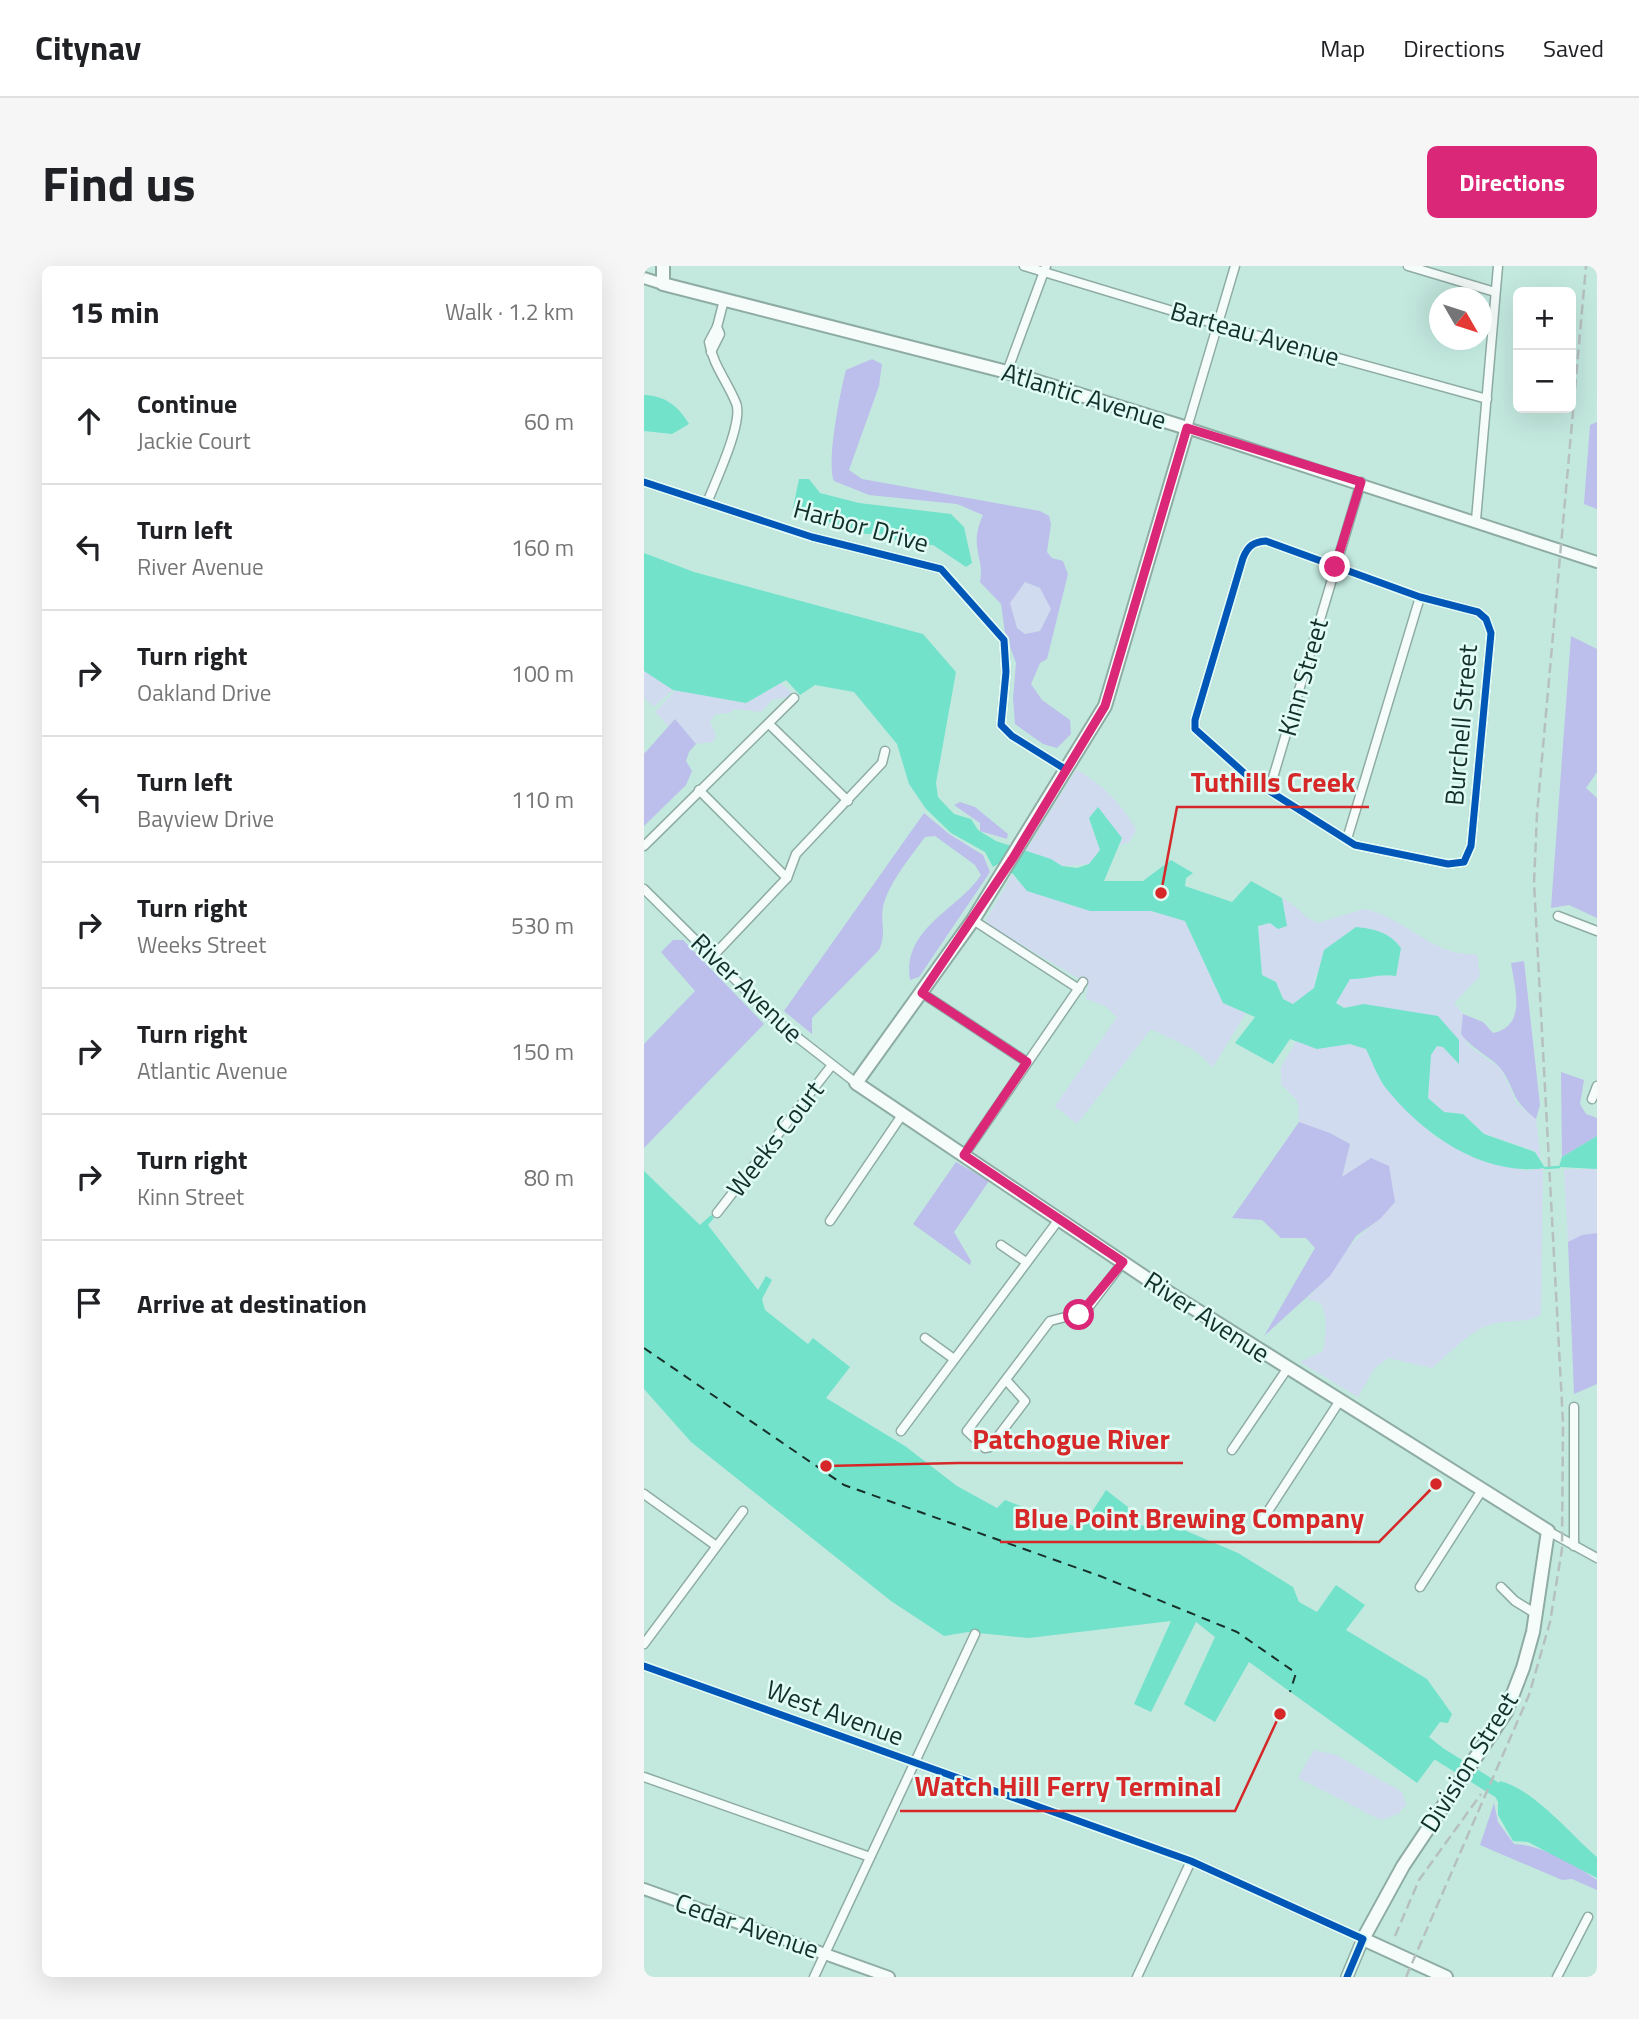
<!DOCTYPE html>
<meta charset="utf-8">
<style>
:root{--surface:#fff;--page:#f6f6f6;--text:#202124;--muted:#757577;--line:#e0e0e0;--accent:#db2777}
body{margin:0;font-family:"Titillium Web",sans-serif;background:var(--page);color:var(--text)}
.controls{position:absolute;right:21px;top:21px;display:grid;overflow:hidden;border-radius:10px;box-shadow:0 7px 28px #0002}
.controls button{width:63px;height:63px;display:grid;place-items:center;padding:0;border:0;border-bottom:2px solid var(--line);background:var(--surface);color:var(--text);font:35px sans-serif}
.compass{position:absolute;left:785px;top:21px;width:63px;height:63px;border-radius:50%;background:var(--surface);box-shadow:0 7px 28px #0002;rotate:129deg}
.stop{position:absolute;width:21px;height:21px;margin:-16px;border:5px solid #db2777;border-radius:50%;background:#fff}
.stop.end{background:#db2777;border-color:#fff;box-shadow:0 2px 7px #0008}
.list{margin:0;padding:0;list-style:none}
h2{display:flex;justify-content:space-between;align-items:center;height:91px;margin:0;padding:0 28px;font-size:30px}
h2 small{font-size:23px;font-weight:400;color:var(--muted)}
.list li{display:grid;grid-template-columns:46px 1fr auto;gap:21px;align-items:center;box-sizing:border-box;height:126px;padding:0 28px;border-top:2px solid var(--line)}
.list b{display:block;font-size:26px;white-space:nowrap}
.list p{margin:0;font-size:23px;white-space:nowrap;color:var(--muted)}
.list em{font-size:23px;font-style:normal;color:var(--muted)}
.icon{flex:none;width:38px;height:38px;fill:none;stroke:currentColor;stroke-width:2;stroke-linecap:round;stroke-linejoin:round}
.map{position:relative;flex:none;width:953px;height:1711px;overflow:hidden;border-radius:10px}
header{display:flex;align-items:center;gap:42px;box-sizing:border-box;height:98px;padding:0 35px;background:var(--surface);border-bottom:2px solid var(--line)}
header strong{font-size:33px}
nav{display:flex;gap:38px;margin-inline-start:auto;font-size:24px}
.intro{display:flex;align-items:center;justify-content:space-between;box-sizing:border-box;height:168px;padding:0 42px}
h1{margin:0;font-size:49px}
.button{padding:18px 32px;border-radius:10px;background:var(--accent);color:#fff;font-size:24px;font-weight:700}
main{display:flex;gap:42px;padding:0 42px}
aside{flex:1;background:var(--surface);border-radius:10px;box-shadow:0 7px 28px #0002}
.map>svg:first-child{display:block}
.green{fill:#d0dbf0}
.forest{fill:#bcbeeb;fill-rule:evenodd}
.water{fill:#72e2cb}
.lines{fill:none;stroke-linecap:round;stroke-linejoin:round}
.stream{stroke:#72e2cb;stroke-width:2.5}
.river{stroke:#72e2cb;stroke-width:14}
.ferry{stroke:#18302a;stroke-width:2;stroke-dasharray:9 7;stroke-linecap:butt}
.minor-casing{stroke:#8eaca4;stroke-width:11}
.tertiary-casing{stroke:#8eaca4;stroke-width:14}
.secondary-casing{stroke:#8eaca4;stroke-width:16}
.minor{stroke:#f6fcfa;stroke-width:8}
.tertiary{stroke:#f6fcfa;stroke-width:10}
.secondary{stroke:#f6fcfa;stroke-width:12}
.rail{stroke:#b6c0be;stroke-width:2.5;stroke-dasharray:10 5;stroke-linecap:butt}
.cycleway-casing{stroke:#e1fcf5;stroke-width:11}
.cycleway{stroke:#0057b8;stroke-width:7}
.route{stroke:#db2777;stroke-width:9}
.labels{text-anchor:middle;stroke-width:5;stroke-linejoin:round;paint-order:stroke}
.street-label{font-size:26px;fill:#132f29;stroke:#e1fcf5}
.leader{fill:none;stroke:#d62828;stroke-width:2.5}
.callout-dot{fill:#d62828;stroke:#e1fcf5;stroke-width:2.5}
.callout-label{font-size:28px;text-anchor:middle;font-weight:bold;fill:#d62828;stroke:#e1fcf5;stroke-width:5;stroke-linejoin:round;paint-order:stroke}
</style>
<header>
<strong>Citynav</strong>
<nav><a>Map</a><a>Directions</a><a>Saved</a></nav>
</header>
<div class="intro"><h1>Find us</h1><a class="button">Directions</a></div>
<main>
<aside>
<h2>15 min<small>Walk · 1.2 km</small></h2>
<ul class="list">
<li><svg class="icon" aria-label="ahead" viewBox="0 0 24 24"><path d="M12 20V5M6 11l6-6 6 6"/></svg><div><b>Continue</b><p>Jackie Court</p></div><em>60 m</em></li>
<li><svg class="icon" aria-label="left" viewBox="0 0 24 24"><path d="M17 20v-9H6M10 6l-5 5 5 5"/></svg><div><b>Turn left</b><p>River Avenue</p></div><em>160 m</em></li>
<li><svg class="icon" aria-label="right" viewBox="0 0 24 24"><path d="M7 20v-9h11M14 6l5 5-5 5"/></svg><div><b>Turn right</b><p>Oakland Drive</p></div><em>100 m</em></li>
<li><svg class="icon" aria-label="left" viewBox="0 0 24 24"><path d="M17 20v-9H6M10 6l-5 5 5 5"/></svg><div><b>Turn left</b><p>Bayview Drive</p></div><em>110 m</em></li>
<li><svg class="icon" aria-label="right" viewBox="0 0 24 24"><path d="M7 20v-9h11M14 6l5 5-5 5"/></svg><div><b>Turn right</b><p>Weeks Street</p></div><em>530 m</em></li>
<li><svg class="icon" aria-label="right" viewBox="0 0 24 24"><path d="M7 20v-9h11M14 6l5 5-5 5"/></svg><div><b>Turn right</b><p>Atlantic Avenue</p></div><em>150 m</em></li>
<li><svg class="icon" aria-label="right" viewBox="0 0 24 24"><path d="M7 20v-9h11M14 6l5 5-5 5"/></svg><div><b>Turn right</b><p>Kinn Street</p></div><em>80 m</em></li>
<li><svg class="icon" aria-label="arrive" viewBox="0 0 24 24"><path d="M6 21V4h12l-3 4 3 4H6"/></svg><div><b>Arrive at destination</b></div></li>
</ul>
</aside>
<div class="map">
<svg width="953" height="1711" viewBox="0 0 953 1711">
<rect width="100%" height="100%" fill="#c3e9df"/>
<g class="green">
<path d="M380,316L396,322L407,343L396,365L381,368L373,362L366,337Z"/>
<path d="M0,405L29,424L10,441L0,432Z"/>
<path d="M137,417L151,430L128,434L117,446L91,443L85,447L72,448L66,456L72,469L69,476L52,478L31,453L24,460L11,446L32,424L102,437Z"/>
<path d="M432,504C451,511 485,545 492,565L485,576L475,579L478,572L445,553L456,584L445,598L418,600L382,585Z"/>
<path d="M369,608L373,616L446,645H508L541,655L579,737L602,747L569,801L552,785L507,763L433,858L411,840L473,751L461,740L442,733L444,718L344,659L342,654Z"/>
<path d="M638,632C654,640 659,651 673,657L721,643C761,652 791,692 833,688L836,710L810,737L819,748L817,768L826,781L857,803L873,838L892,853L897,895L891,885L840,868L819,848L800,846L784,832L787,788L793,780L799,781L814,797L815,774L720,738L700,742L691,736L706,713C723,713 736,707 752,710L757,682L672,708L670,722L649,739L639,733L632,716L618,709L614,660L626,657L642,660Z"/>
<path d="M652,775L673,783L706,778L722,783L740,820L791,871L881,905L899,902L897,1049C880,1058 866,1053 849,1058C825,1064 807,1087 788,1102L744,1092L730,1103L714,1131L656,1096L679,1085C682,1068 684,1053 677,1037L663,1033C692,1004 701,978 736,953L698,912L706,878L686,867L655,856L654,836L637,818V801Z"/>
<path d="M920,903H953V967L938,969L924,976Z"/>
<path d="M670,1484L692,1489L758,1526L762,1539L754,1548L737,1554L654,1512Z"/>
</g>
<g class="forest">
<path d="M228,93L238,98L235,120L205,204L218,213L396,245L405,250L407,258L403,286L408,292L419,295L424,308L403,393L396,397L387,418L398,434L426,454L427,468L413,482L399,478L371,458L369,432L372,397L361,367L357,338L336,316C341,290 324,282 339,249L313,238L225,229L190,215C182,198 196,126 202,104ZM381,316L396,322L407,343L396,365L381,368L373,362L366,337Z"/>
<path d="M953,156V243L940,238L946,159Z"/>
<path d="M927,370L953,383V506L942,522L953,532V652L925,639L907,642Z"/>
<path d="M31,453L52,478L45,486L42,495L48,505L42,519L0,560V488Z"/>
<path d="M316,536L331,541L364,568L363,573L336,565V557L310,539Z"/>
<path d="M280,547L305,568L339,589L346,606L275,711L266,714C258,662 314,644 337,609L331,599L291,570L281,571C266,592 245,616 239,641C236,658 243,666 235,684L168,752V768L140,745Z"/>
<path d="M29,674H39L120,758L0,882V778L51,725L17,686Z"/>
<path d="M880,695L896,839L892,853C866,832 873,827 858,804C849,792 829,784 817,768L819,748L839,756L849,767C883,760 871,723 867,697Z"/>
<path d="M917,806L940,814L936,838L942,848L953,852V870L918,891Z"/>
<path d="M655,856L686,867L706,878L698,911L727,892L745,900L751,936L736,953L712,970L686,1010L620,1070L671,982L662,972H637L618,954L588,952Z"/>
<path d="M312,896L345,915L310,966L327,995L326,999L269,958Z"/>
<path d="M953,967V1118L930,1128L924,976L938,969Z"/>
<path d="M850,1537L854,1556L870,1578C897,1579 930,1598 953,1614V1624L928,1613L918,1614L836,1579Z"/>
</g>
<g class="water">
<path d="M0,129C22,130 34,140 45,158L28,168L0,165Z"/>
<path d="M155,213H165L176,227L215,237L307,248L320,261L328,297L322,301L289,279L256,277L242,268H222L154,246L149,242Z"/>
<path d="M0,287L50,306L279,368L312,406L292,517L294,531L310,548L327,553L334,564L352,575L407,593L418,600L433,602L445,598L456,584L445,552L454,541L478,572L460,615H499L527,594L549,607L542,612L541,620L588,636L607,615L638,632L643,660L634,663L626,657L614,660L618,709L632,716L639,733L649,738L670,722L680,684L712,661C731,663 745,666 757,682L752,710C736,707 723,713 706,713L692,737L700,742L720,738L794,750L815,774V798L799,781L793,780L787,789L784,832L800,846L819,848L840,868L891,886L901,902C839,911 778,868 741,821C733,810 728,795 722,783L706,778L673,783L646,773L629,798L591,777L611,751L579,737L541,655L507,645H446L383,625L369,608L354,598L349,601L341,586L307,567L282,543L265,518L253,478L210,426L171,419L156,429L142,414L102,437L29,424L0,405Z"/>
<path d="M953,870V903L915,901L918,891Z"/>
<path d="M0,905L56,959L67,949L70,952L64,959L114,1024L122,1010L128,1014L118,1033L121,1044L164,1078L169,1072L206,1101L182,1132L261,1180L313,1220L353,1242L361,1234L437,1263L462,1224L484,1241L482,1259L509,1260L512,1252L594,1287L649,1321L655,1336L673,1346L692,1319L721,1339L702,1364L783,1413L808,1448L804,1457L796,1456L785,1471L799,1482L773,1517L605,1396L571,1456L540,1438L571,1371L552,1356L507,1446L490,1438L527,1355L385,1372L324,1366L300,1370L247,1335L47,1176L0,1123Z"/>
<path d="M856,1515C890,1523 927,1569 953,1591V1612L884,1576L869,1575L854,1549V1536L849,1526Z"/>
</g>
<g class="lines">
<path class="stream" d="M901,902L915,901"/>
<path class="river" d="M779,1478L866,1532"/>
<path class="ferry" d="M0,1082L200,1219L456,1310L593,1366L652,1407L646,1426"/>
<defs>
<g id="minor">
<path d="M380,0L575,59L843,133"/>
<path d="M764,0L851,26"/>
<path d="M67,86L76,68L73,61L80,34"/>
<path d="M363,106L402,0"/>
<path d="M543,162L591,0"/>
<path d="M0,216L168,271L297,303L360,374L362,406L357,459L368,470L421,503"/>
<path d="M63,237C71,216 100,156 92,137C83,115 69,99 65,76L73,61"/>
<path d="M832,254L854,0"/>
<path d="M622,275L776,331L834,346L842,353L847,367L827,580L820,596L804,598L711,579L608,514L551,463V454L599,292C604,280 609,276 622,275Z"/>
<path d="M125,458L204,535"/>
<path d="M55,524L143,612"/>
<path d="M625,525L717,216"/>
<path d="M703,573L776,331"/>
<path d="M0,580L150,432"/>
<path d="M0,623L135,757L212,817"/>
<path d="M914,650L953,665"/>
<path d="M329,654L435,723"/>
<path d="M69,690L143,612L152,588L238,497L241,485"/>
<path d="M278,727L383,796"/>
<path d="M948,833L953,820"/>
<path d="M320,889L439,716"/>
<path d="M73,947L188,799"/>
<path d="M186,955L258,849"/>
<path d="M357,979L382,996"/>
<path d="M281,1072L310,1093"/>
<path d="M362,1114L381,1135L346,1181L341,1182L323,1165L406,1055L441,1046L479,996"/>
<path d="M930,1141V1280"/>
<path d="M257,1165L416,952"/>
<path d="M588,1184L643,1103"/>
<path d="M0,1228L71,1279"/>
<path d="M617,1256L695,1136"/>
<path d="M904,1265L953,1292"/>
<path d="M776,1321L838,1224"/>
<path d="M857,1321L871,1335L892,1348"/>
<path d="M0,1378L99,1245"/>
<path d="M0,1400L547,1595L719,1673"/>
<path d="M0,1511L226,1591"/>
<path d="M170,1711L331,1368"/>
<path d="M493,1711L547,1595"/>
<path d="M913,1711L944,1651"/>
</g>
<g id="tertiary">
<path d="M0,12L19,18"/>
<path d="M543,162L953,296"/>
<path d="M0,1623L245,1711"/>
<path d="M703,1711L719,1673"/>
</g>
<path id="secondary" d="M19,0V18L363,106L543,162L461,440L329,654L212,817L511,1018L904,1265L889,1366L879,1402L862,1446L759,1600L719,1673L802,1711"/>
</defs>
<use href="#minor" class="minor-casing"/>
<use href="#tertiary" class="tertiary-casing"/>
<use href="#secondary" class="secondary-casing"/>
<use href="#minor" class="minor"/>
<use href="#tertiary" class="tertiary"/>
<use href="#secondary" class="secondary"/>
<g class="rail">
<path d="M751,1670L775,1614L837,1528"/>
<path d="M762,1711L885,1429L906,1356L918,1283L919,1157L890,617L893,548L942,0"/>
</g>
<defs>
<g id="cycleway">
<path d="M0,216L168,271L297,303L360,374L362,406L357,459L368,470L421,503"/>
<path d="M622,275L776,331L834,346L842,353L847,367L827,580L820,596L804,598L711,579L608,514L551,463V454L599,292C604,280 609,276 622,275Z"/>
<path d="M0,1400L547,1595L719,1673L703,1711"/>
</g>
</defs>
<use href="#cycleway" class="cycleway-casing"/>
<use href="#cycleway" class="cycleway"/>
</g>
<g class="lines">
<path class="route" d="M435,1049L479,996L320,889L383,796L278,727L369,592L461,440L543,162L717,216L691,301"/>
</g>
<g class="labels">
<g class="street-label">
<text transform="translate(611 68) rotate(16)" y="9">Barteau Avenue</text>
<text transform="translate(440 130) rotate(17)" y="9">Atlantic Avenue</text>
<text transform="translate(217 260) rotate(15)" y="9">Harbor Drive</text>
<text transform="translate(659 411) rotate(-74)" y="9">Kinn Street</text>
<text transform="translate(817 459) rotate(-85)" y="9">Burchell Street</text>
<text transform="translate(103 722) rotate(44)" y="9">River Avenue</text>
<text transform="translate(131 873) rotate(-52)" y="9">Weeks Court</text>
<text transform="translate(563 1051) rotate(33)" y="9">River Avenue</text>
<text transform="translate(191 1447) rotate(20)" y="9">West Avenue</text>
<text transform="translate(825 1496) rotate(-58)" y="9">Division Street</text>
<text transform="translate(103 1660) rotate(19)" y="9">Cedar Avenue</text>
</g>
</g>
<path class="leader" d="M517 627L533 541H725M182 1200L314 1197H539M792 1218L735 1276H356M636 1448L591 1545H256"/>
<g class="callout-dot">
<circle cx="517" cy="627" r="7"/>
<circle cx="182" cy="1200" r="7"/>
<circle cx="792" cy="1218" r="7"/>
<circle cx="636" cy="1448" r="7"/>
</g>
<g class="callout-label">
<text x="629" y="526">Tuthills Creek</text>
<text x="427" y="1183">Patchogue River</text>
<text x="545" y="1262">Blue Point Brewing Company</text>
<text x="424" y="1530">Watch Hill Ferry Terminal</text>
</g>
</svg>
<div class="controls">
<button>+</button>
<button>−</button>
</div>
<svg class="compass" viewBox="-18 -18 36 36"><path d="M0-13l5 13h-10z" fill="#e53935"/><path d="M0 13l5-13h-10z" fill="#757577"/></svg>
<div class="stop" style="left:435px;top:1049px"></div>
<div class="stop end" style="left:691px;top:301px"></div>
</div>
</main>
